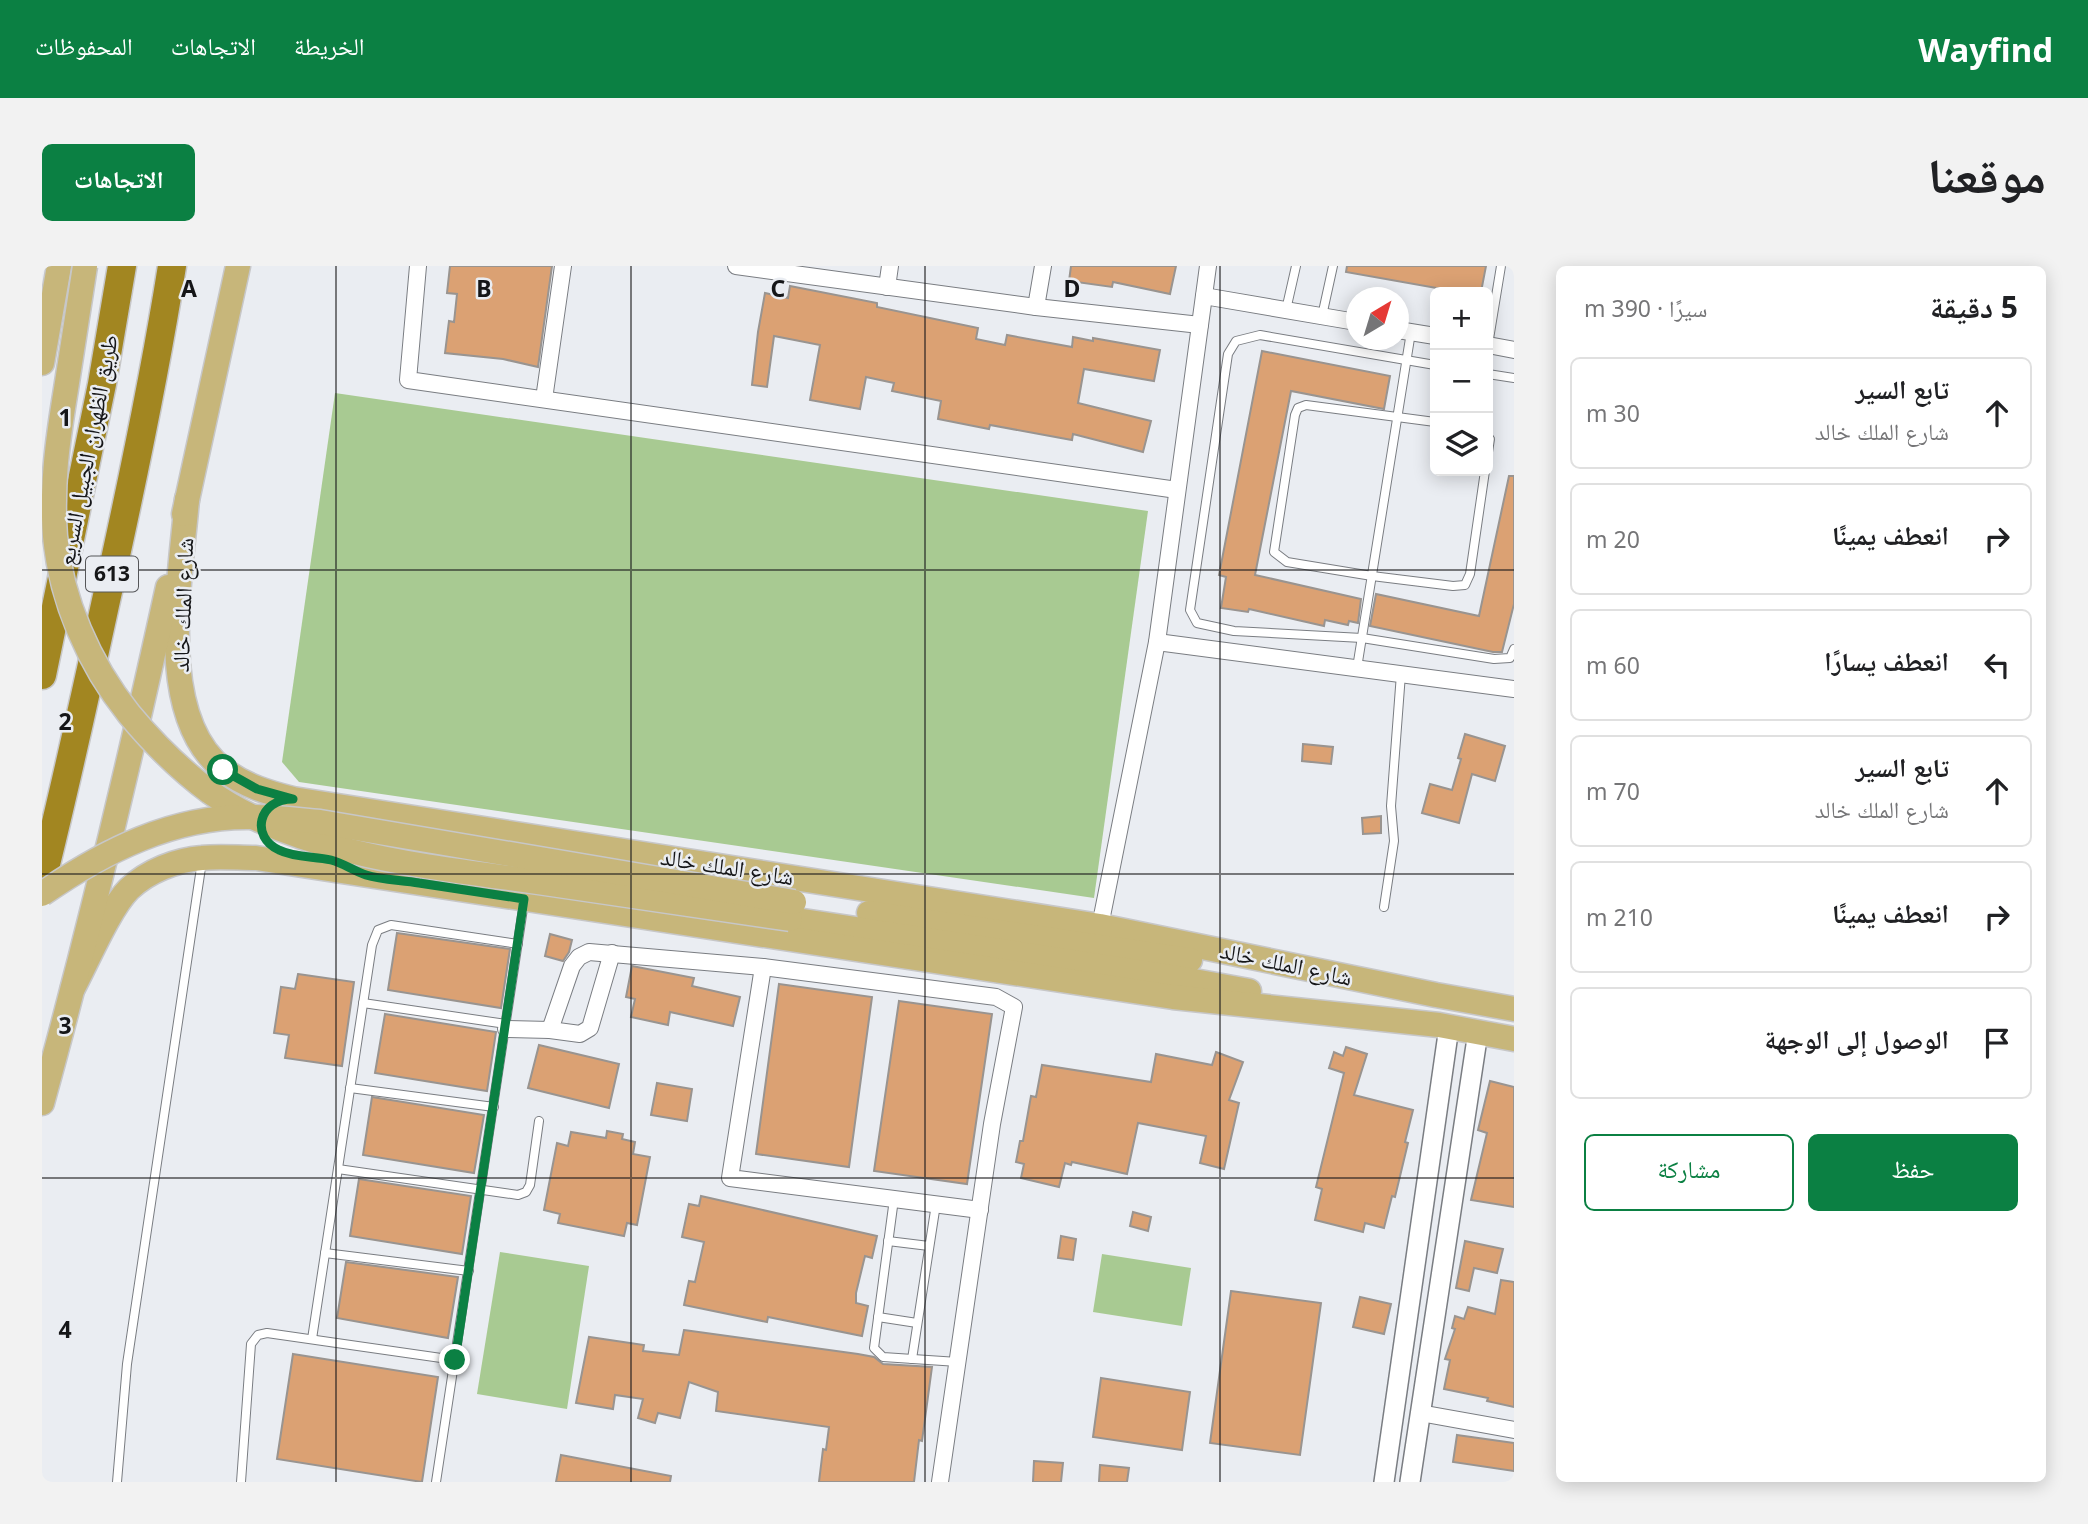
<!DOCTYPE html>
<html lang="ar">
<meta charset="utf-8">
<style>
:root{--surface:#fff;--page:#f2f2f2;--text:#202124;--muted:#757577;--line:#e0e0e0;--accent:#0b8043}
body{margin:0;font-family:"Noto Sans","Noto Naskh Arabic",sans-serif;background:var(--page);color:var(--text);direction:rtl}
.controls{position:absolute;right:21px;top:21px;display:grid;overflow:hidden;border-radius:10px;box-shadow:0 4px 18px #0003}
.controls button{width:63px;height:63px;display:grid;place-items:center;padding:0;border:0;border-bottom:2px solid var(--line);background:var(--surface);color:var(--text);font:35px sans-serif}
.compass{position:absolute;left:1304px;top:21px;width:63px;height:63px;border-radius:50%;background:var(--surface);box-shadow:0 4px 18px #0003;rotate:38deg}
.stop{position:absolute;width:21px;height:21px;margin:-16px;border:5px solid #0b8043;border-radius:50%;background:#fff}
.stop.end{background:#0b8043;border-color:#fff;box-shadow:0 2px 7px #0008}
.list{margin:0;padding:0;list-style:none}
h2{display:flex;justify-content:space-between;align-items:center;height:91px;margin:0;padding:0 28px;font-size:30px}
h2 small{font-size:23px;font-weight:400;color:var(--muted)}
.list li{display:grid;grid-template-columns:46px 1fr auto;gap:21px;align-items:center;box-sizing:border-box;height:112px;margin:0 14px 14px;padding:0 14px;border:2px solid var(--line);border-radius:10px}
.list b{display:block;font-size:26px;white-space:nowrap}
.list p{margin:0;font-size:23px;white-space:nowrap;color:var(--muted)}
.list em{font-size:23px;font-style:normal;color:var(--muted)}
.actions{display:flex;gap:14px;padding:21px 28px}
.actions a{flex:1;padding:16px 0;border:2px solid var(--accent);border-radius:10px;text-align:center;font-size:24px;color:var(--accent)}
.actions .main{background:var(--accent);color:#fff}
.icon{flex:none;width:38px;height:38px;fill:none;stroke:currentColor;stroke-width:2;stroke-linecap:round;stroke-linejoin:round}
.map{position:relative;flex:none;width:1472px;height:1216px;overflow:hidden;direction:ltr;border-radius:10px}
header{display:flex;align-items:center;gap:42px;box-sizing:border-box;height:98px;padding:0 35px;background:var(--accent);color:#fff}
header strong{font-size:33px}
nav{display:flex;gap:38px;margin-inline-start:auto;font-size:24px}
.intro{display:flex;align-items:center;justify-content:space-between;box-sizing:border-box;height:168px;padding:0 42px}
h1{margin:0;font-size:49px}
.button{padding:18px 32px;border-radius:10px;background:var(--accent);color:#fff;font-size:24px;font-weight:700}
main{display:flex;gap:42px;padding:0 42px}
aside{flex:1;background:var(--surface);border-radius:10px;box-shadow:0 4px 18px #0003}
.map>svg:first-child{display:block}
.green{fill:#a8ca92}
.building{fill:#dba173;stroke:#999490;stroke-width:2}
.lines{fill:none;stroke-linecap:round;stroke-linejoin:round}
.service-casing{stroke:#7a7d82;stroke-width:10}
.minor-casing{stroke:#7a7d82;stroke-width:18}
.tertiary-casing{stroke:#7a7d82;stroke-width:22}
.primary-casing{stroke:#c7c7c8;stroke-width:27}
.motorway-casing{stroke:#c7c7c8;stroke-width:31}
.service{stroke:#fff;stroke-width:8}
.minor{stroke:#fff;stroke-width:16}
.tertiary{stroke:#fff;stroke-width:19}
.primary{stroke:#c7b67a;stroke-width:24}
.motorway{stroke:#a28621;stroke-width:28}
.primary-bridge-casing{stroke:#c7c7c8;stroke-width:27;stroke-linecap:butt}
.primary-bridge{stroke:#c7b67a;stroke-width:24}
.route{stroke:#0b8043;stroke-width:9}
.grid{fill:none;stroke:#151618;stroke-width:2;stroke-opacity:0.55}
.labels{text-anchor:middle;stroke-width:5;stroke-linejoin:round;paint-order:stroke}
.shield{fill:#eaedf2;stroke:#555659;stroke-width:2}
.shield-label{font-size:21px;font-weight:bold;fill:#151618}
.street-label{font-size:23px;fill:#151618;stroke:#eaedf2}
.grid-label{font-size:23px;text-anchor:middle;font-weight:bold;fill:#151618;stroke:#eaedf2;stroke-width:5;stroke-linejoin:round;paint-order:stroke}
</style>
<header>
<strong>Wayfind</strong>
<nav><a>الخريطة</a><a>الاتجاهات</a><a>المحفوظات</a></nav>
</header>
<div class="intro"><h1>موقعنا</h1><a class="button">الاتجاهات</a></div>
<main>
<aside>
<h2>5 دقيقة<small>سيرًا · 390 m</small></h2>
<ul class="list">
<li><svg class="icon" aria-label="ahead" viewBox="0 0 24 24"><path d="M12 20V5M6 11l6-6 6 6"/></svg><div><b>تابع السير</b><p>شارع الملك خالد</p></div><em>30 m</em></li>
<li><svg class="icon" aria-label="right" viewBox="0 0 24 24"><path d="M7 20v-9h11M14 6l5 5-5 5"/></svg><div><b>انعطف يمينًا</b></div><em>20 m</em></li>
<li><svg class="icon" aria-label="left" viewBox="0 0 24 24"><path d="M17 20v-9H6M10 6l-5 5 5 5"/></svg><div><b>انعطف يسارًا</b></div><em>60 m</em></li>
<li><svg class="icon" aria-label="ahead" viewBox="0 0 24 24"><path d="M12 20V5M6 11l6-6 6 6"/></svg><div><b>تابع السير</b><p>شارع الملك خالد</p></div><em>70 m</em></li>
<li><svg class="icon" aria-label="right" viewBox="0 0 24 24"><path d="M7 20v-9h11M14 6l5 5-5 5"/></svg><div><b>انعطف يمينًا</b></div><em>210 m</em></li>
<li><svg class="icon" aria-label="arrive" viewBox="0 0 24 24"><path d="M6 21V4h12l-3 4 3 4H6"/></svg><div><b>الوصول إلى الوجهة</b></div></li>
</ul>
<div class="actions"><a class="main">حفظ</a><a>مشاركة</a></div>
</aside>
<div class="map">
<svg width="1472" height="1216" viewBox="0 0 1472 1216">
<rect width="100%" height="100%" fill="#eaedf2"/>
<g class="green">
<path d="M293,127L1106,245L1052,632L257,516L240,496Z"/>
<path d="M458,986L547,1000L525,1143L435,1128Z"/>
<path d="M1060,988L1149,1002L1140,1060L1051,1046Z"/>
</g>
<g class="building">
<path d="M408,0H510L496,101L461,93L403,87L407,55L412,56L415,28L405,27Z"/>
<path d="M1029,0H1134L1128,28L1071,16L1070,21L1027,15Z"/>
<path d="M1305,0H1444L1439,26H1417L1304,6Z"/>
<path d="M748,20L835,37V41L936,62L934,73L963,79L965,69L1030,81L1031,71L1051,75V72L1118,84L1112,115L1042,103L1036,137L1109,155L1101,186L1031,168L1030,174L948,159L947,163L896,153L899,135L850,125L852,117L824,111L818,143L768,134L778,79L732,70L725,121L710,119L716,66L723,27L746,32Z"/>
<path d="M1220,85L1348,110L1342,143L1249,125L1213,309L1319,333L1316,357L1307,355L1306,359L1283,354L1282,360L1207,343L1206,346L1179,342L1184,311L1177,309Z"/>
<path d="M1467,210H1472V338L1460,386H1451L1328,360L1334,328L1437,350Z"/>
<path d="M1423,468L1463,480L1453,515L1430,508L1417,557L1380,547L1388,518L1410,524L1419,493L1416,492Z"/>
<path d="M1261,478L1291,481L1289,498L1260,495Z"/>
<path d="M1339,550V567L1321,568L1320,552Z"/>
<path d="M355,667L468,683L459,742L346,724Z"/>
<path d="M508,668L530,674L527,686L521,695L503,690Z"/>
<path d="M590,700L652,712L650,720L698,731L691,760L628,746L626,759L589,751L593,733L584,731Z"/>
<path d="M256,708L312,716L300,800L243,792L247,769L232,767L239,721L253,723Z"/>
<path d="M737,718L830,731L807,901L714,888Z"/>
<path d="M857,735L950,748L925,918L832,905Z"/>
<path d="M343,748L454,766L445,825L333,807Z"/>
<path d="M497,779L577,798L567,842L486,822Z"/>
<path d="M1304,781L1325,788L1312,829L1371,844L1363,876L1366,877L1353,931L1350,930L1342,962L1323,957L1321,966L1273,954L1280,923L1274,921L1302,807L1287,802L1292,786L1301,790Z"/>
<path d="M1174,786L1201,796L1187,834L1197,837L1182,903L1158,897L1164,870L1096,857L1085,908L1030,896L1029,899L1023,897L1017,921L979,912L982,898L974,896L978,875H981L989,830L994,831L1000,799L1109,816L1114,788L1170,799Z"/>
<path d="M1448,815L1472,821V941L1429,934L1445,867L1436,864Z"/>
<path d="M615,817L650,823L645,855L609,849Z"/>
<path d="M330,831L442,849L432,907L321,889Z"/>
<path d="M565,865L581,868L580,873L593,876L591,888L608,891L595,959L585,957L582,970L516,957L518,948L502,944L515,877L526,880L529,866L564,872Z"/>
<path d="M317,913L429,930L420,988L308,970Z"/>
<path d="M659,930L835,970L830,992L823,990L814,1027V1037L826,1040L820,1070L726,1051L725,1056L642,1039L647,1015L653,1016L662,976L640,971L647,938L657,940Z"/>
<path d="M1091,946L1109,951L1106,965L1088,960Z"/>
<path d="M1019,970L1034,973L1031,994L1016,992Z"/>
<path d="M1423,975L1461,983L1455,1007L1432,1002L1427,1025L1414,1022Z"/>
<path d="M304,996L416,1011L406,1072L295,1052Z"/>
<path d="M1459,1014L1472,1016V1141L1445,1135L1446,1132L1402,1123L1408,1094L1403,1093L1413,1063L1410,1062L1413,1050L1422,1053L1426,1041L1453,1048Z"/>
<path d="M1189,1025L1279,1037L1258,1189L1168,1177Z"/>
<path d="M1318,1031L1349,1038L1342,1068L1311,1061Z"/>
<path d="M642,1064L816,1088L832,1091L841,1098L890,1101L880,1175L877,1174L872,1216H777L781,1183L784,1184L787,1161L674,1145L676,1126L647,1116L638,1152L616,1147L613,1157L596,1152L601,1133L573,1129L571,1143L534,1137L547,1071L602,1079L601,1085L637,1089Z"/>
<path d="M251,1088L396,1111L380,1216L235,1193Z"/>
<path d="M1059,1112L1148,1126L1140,1184L1051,1171Z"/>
<path d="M1415,1169L1472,1177V1205L1411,1196Z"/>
<path d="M519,1189L629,1210L628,1216H514Z"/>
<path d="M992,1195L1021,1197L1019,1216H991Z"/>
<path d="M1058,1199L1087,1202L1085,1216H1057Z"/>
</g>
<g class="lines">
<defs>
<g id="service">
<path d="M1244,44L1254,0"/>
<path d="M1280,50L1291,0"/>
<path d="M1446,79L1459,0"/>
<path d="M1393,99L1218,69L1194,75L1186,88L1148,344L1155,357L1192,365L1320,372L1452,393L1468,392L1472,383"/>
<path d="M1446,108L1472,112"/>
<path d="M1393,156L1264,139L1256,142L1253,149L1232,286L1245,296L1330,310L1411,320L1423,319L1428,308L1443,205"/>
<path d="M1446,171L1448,173L1446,186"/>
<path d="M1315,402L1369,66"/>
<path d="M1342,641L1352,575L1349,540L1359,408"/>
<path d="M321,737L464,758"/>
<path d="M308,822L452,841"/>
<path d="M296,903L476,929L484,926L488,919L497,855"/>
<path d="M852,933L832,1082L841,1091L916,1096"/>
<path d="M846,975L887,980"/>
<path d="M283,987L427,1005"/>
<path d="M836,1051L875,1057"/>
<path d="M270,1073L330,679L336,664L349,659L476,678"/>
<path d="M870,1093L894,938"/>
<path d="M75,1216L85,1098L160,595"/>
<path d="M199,1216L209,1078L216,1069L225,1067L413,1094"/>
<path d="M394,1216L482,636"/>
</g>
<g id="minor">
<path d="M376,0L366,114L1135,224"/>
<path d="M694,0L994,41L1158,59"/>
<path d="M845,21L848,0"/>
<path d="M1162,30L1314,56"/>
<path d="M994,41L1001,0"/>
<path d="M1356,64L1393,70"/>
<path d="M1446,79L1472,84"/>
<path d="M502,133L521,0"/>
<path d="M1115,376L1472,423"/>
<path d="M1058,660L1115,376L1166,0"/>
<path d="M721,701L688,912L938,944"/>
<path d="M464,763L508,764L530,700L537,691L547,686L721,701L954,731L972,741L950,858L898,1216"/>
<path d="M508,764L538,768L548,762L570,687"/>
<path d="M1378,1147L1472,1164"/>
</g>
<g id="tertiary">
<path d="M1342,1216L1407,761"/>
<path d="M1368,1216L1436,766"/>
</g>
<g id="primary">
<path d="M0,97L17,0"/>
<path d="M145,233C139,310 112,450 182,504C203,520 227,527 251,533L1058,660L1394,729L1472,743"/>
<path d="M142,248L196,0"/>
<path d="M827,647L1148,694"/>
<path d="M748,653L1130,711L1207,725"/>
<path d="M31,722C45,696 67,643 87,623C106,605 134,594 160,592C178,590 196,592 214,592L1131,731L1397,759L1472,773"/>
<path d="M0,837C47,666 88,494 126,321"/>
</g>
<g id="motorway">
<path d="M0,409L60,118L80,0"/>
<path d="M0,614C23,523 43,431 63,339C88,227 112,114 130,0"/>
</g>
</defs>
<use href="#service" class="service-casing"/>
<use href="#minor" class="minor-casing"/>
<use href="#tertiary" class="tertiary-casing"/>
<use href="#primary" class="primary-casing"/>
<use href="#motorway" class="motorway-casing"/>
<use href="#service" class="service"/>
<use href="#minor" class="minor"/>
<use href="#tertiary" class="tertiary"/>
<use href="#primary" class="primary"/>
<use href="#motorway" class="motorway"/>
<defs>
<g id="primary-bridge">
<path d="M43,0C37,41 30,82 24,123C16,172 9,220 13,270C19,334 47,398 87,448C111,477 137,503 168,526C257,589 390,601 496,616C580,628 664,640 748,653"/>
<path d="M0,628C62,585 131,550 208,551C232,551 255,554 278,556L752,636"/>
</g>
</defs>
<use href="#primary-bridge" class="primary-bridge-casing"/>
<use href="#primary-bridge" class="primary-bridge"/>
</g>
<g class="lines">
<path class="route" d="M181,504L215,523L251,533C216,533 208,571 237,584C253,592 273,590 289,594C301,597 312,605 324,609C340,614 360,614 377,617C412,622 447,628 482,633L413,1094"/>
</g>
<path class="grid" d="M294,0V1216M589,0V1216M883,0V1216M1178,0V1216M0,304H1472M0,608H1472M0,912H1472"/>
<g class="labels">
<rect class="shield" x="44" y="290.5" width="52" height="35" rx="5"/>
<g class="shield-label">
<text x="70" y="315">613</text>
</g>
<g class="street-label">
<text transform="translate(46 184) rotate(-79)" y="8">طريق الظهران الجبيل السريع</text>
<text transform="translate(141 339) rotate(-88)" y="8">شارع الملك خالد</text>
<text transform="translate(685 601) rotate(9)" y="8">شارع الملك خالد</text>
<text transform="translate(1244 698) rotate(12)" y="8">شارع الملك خالد</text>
</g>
</g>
<g class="grid-label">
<text x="147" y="31">A</text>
<text x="442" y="31">B</text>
<text x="736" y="31">C</text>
<text x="1030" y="31">D</text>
<text x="23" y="160">1</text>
<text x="23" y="464">2</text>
<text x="23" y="768">3</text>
<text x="23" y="1072">4</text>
</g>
</svg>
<div class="controls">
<button>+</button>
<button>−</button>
<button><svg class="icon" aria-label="layers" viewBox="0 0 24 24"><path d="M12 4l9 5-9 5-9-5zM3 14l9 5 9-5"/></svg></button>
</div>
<svg class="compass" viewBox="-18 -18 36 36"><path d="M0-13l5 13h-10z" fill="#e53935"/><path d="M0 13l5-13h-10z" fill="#757577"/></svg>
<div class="stop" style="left:181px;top:504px"></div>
<div class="stop end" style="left:413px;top:1094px"></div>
</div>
</main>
